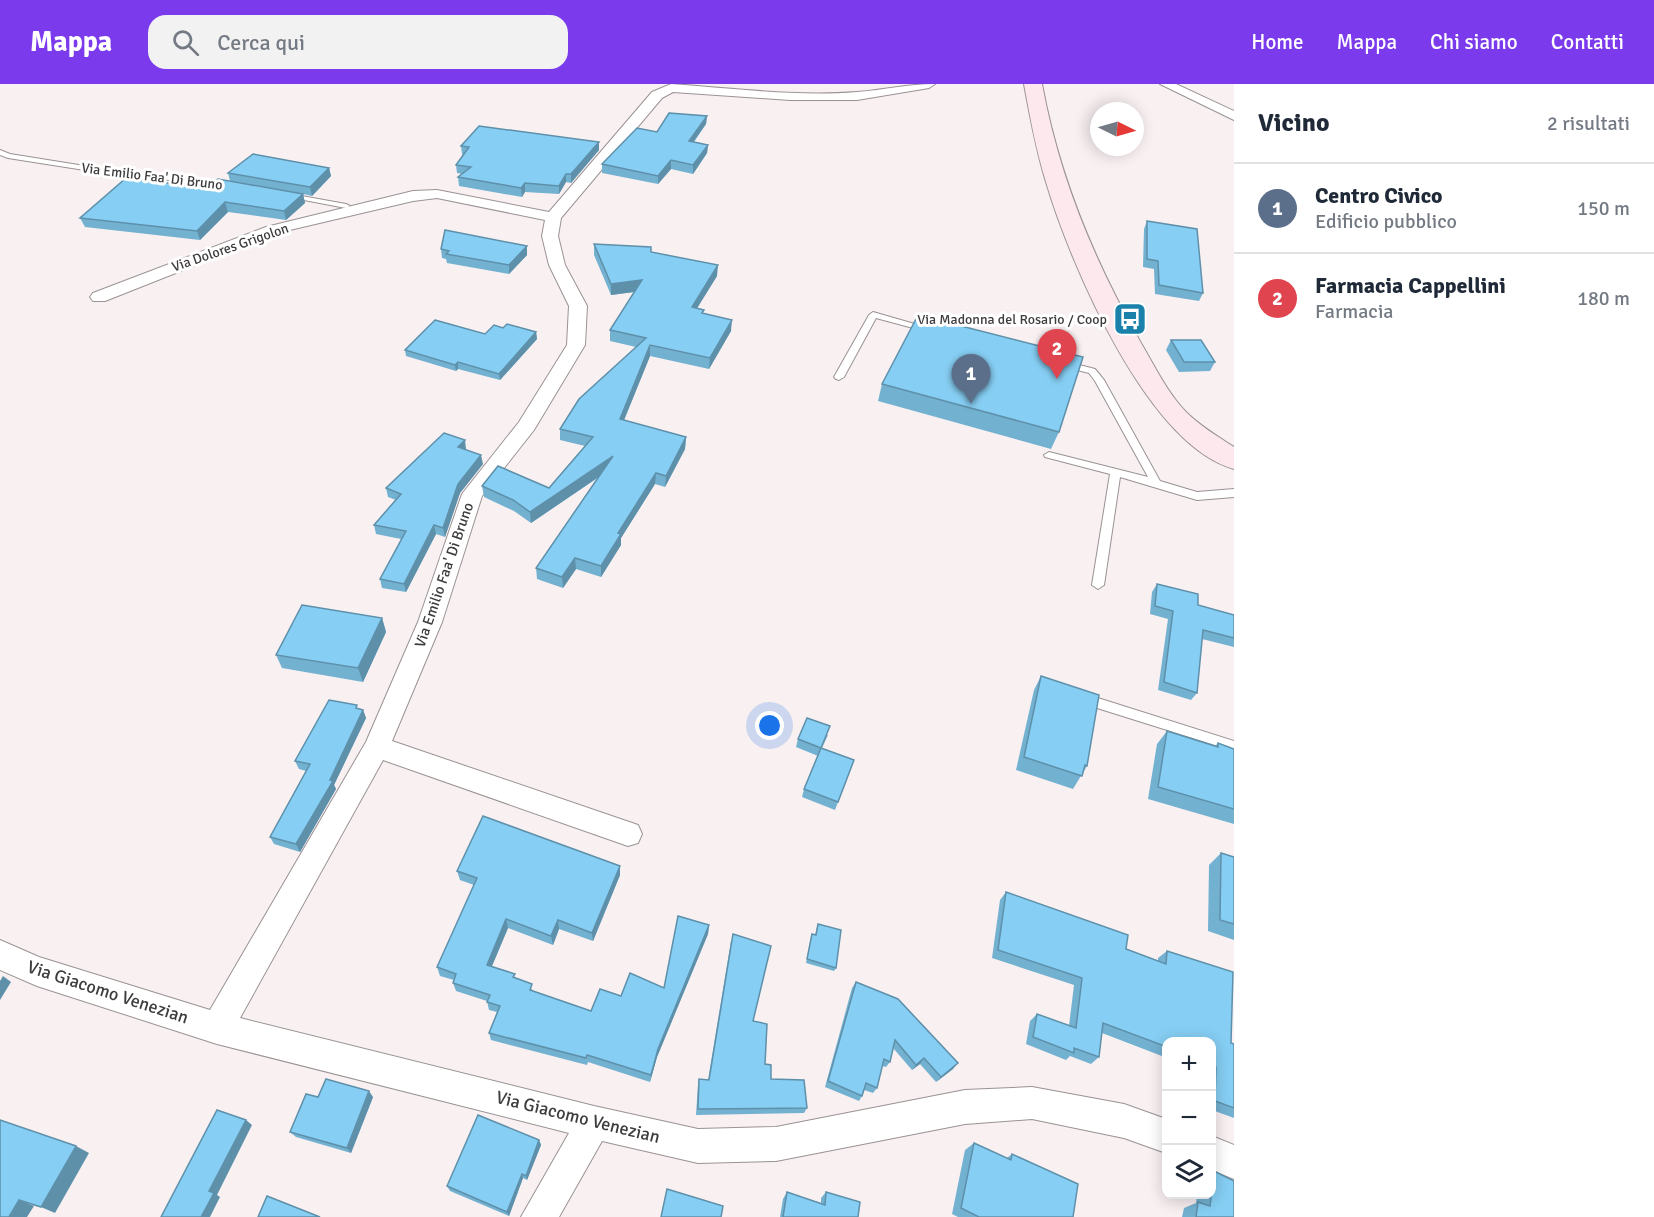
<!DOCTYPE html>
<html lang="it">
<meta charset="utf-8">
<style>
:root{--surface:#fff;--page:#f2f2f3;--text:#1f2937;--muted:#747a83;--line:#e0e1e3;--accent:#7c3aed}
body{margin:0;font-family:Signika,sans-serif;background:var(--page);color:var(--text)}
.controls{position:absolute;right:18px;bottom:18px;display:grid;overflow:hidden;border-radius:12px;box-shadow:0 3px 15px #0003}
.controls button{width:54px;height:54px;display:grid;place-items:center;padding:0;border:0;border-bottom:2px solid var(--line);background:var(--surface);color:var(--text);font:30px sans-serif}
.compass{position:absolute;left:1090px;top:18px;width:54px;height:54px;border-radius:50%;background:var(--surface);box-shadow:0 3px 15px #0003;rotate:95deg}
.you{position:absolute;left:770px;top:642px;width:21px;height:21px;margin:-15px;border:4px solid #fff;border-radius:50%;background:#1a73e8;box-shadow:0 0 0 9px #1a73e833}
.badge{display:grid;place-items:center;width:39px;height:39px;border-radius:50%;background:var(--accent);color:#fff;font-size:20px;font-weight:700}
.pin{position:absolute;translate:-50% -50px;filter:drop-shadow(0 2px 3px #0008)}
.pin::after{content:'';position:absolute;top:32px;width:21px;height:18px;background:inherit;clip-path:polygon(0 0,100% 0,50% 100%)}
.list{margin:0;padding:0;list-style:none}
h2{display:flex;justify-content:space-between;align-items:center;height:78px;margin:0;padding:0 24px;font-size:26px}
h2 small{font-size:20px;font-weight:400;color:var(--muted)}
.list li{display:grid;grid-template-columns:39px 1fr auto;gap:18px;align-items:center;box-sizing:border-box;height:90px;padding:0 24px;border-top:2px solid var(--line)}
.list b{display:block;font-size:22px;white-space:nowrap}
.list p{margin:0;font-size:20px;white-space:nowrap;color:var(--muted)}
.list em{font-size:20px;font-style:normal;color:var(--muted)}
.icon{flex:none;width:33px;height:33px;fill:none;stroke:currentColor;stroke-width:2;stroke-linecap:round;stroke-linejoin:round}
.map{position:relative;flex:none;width:1234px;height:1133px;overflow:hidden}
header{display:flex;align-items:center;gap:36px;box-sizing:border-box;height:84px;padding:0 30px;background:var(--accent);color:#fff}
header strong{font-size:28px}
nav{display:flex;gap:33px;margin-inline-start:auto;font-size:21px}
.search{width:420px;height:54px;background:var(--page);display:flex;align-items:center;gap:15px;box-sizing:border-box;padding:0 21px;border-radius:18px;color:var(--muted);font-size:22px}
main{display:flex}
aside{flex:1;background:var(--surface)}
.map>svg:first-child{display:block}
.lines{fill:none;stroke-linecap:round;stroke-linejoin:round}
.lane-casing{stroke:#9a9293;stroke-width:2}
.street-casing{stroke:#9a9293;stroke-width:2}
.secondary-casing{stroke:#9a9293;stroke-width:2}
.lane{fill:#fff;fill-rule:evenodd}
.street{fill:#fff;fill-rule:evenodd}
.secondary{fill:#fce8ed;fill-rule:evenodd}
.wall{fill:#73b1d1}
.shaded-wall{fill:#5e90aa}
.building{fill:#86cef3;stroke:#5e90aa;stroke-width:1.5}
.labels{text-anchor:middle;stroke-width:6;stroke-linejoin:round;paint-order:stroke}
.far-street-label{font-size:14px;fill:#3f3c3d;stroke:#fff}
.far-poi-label{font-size:14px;fill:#3f3c3d;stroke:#fff;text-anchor:end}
.street-label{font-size:15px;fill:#3f3c3d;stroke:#fff}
.near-street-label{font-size:18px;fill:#3f3c3d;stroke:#fff}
</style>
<header>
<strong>Mappa</strong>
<div class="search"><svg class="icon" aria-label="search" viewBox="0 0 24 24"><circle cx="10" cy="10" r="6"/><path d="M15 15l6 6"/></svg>Cerca qui</div>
<nav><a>Home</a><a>Mappa</a><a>Chi siamo</a><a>Contatti</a></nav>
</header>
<main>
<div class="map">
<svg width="1234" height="1133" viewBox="0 0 1234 1133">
<rect width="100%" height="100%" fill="#f9f0f2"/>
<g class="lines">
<defs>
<g id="lane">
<path d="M0,66L10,70L91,83L229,99L233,101L229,103L91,87L8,74L0,71Z"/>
<path d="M285,109L346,120L350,122L346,124L288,113H285Z"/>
<path d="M873,228L932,245L928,248L876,234L844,293L839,296L836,295L834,293L869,231Z"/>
<path d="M1064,277L1095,285L1104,296L1160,397L1197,408L1234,405V413L1197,416L1120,393L1104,501L1098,505L1092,501L1110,390L1045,373L1044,371L1049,368L1148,393L1095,297L1089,289L1061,282V278Z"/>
<path d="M1082,609L1234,657V667L1078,618L1076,614L1078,610Z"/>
</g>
<g id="street">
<path d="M671,0C732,4 796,13 857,8C884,6 908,0 935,0L929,4L857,16H790L673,8L662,14L561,134L558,152L565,181L587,222L585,261L534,346L482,412L442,538L392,657L638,741L642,750L638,759L628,762L383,676L240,934L594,1022L698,1045L776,1043L965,1006L1032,1003L1124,1020L1166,1035V1069L1124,1054L1032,1035L965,1040L776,1077L698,1079L602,1057L559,1133H521L569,1049L217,960L37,902L0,886V856L39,873L210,926L366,658L418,538L462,410L519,338L567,261L569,222L549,181L542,152L545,136L437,114L413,117L277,149L105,217H93L90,213L93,209L266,143L413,107L437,106L549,128L652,8Z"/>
<path d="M1160,0H1176L1234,27V36Z"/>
<path d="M1212,1052L1234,1061V1095L1212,1086Z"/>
</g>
<path id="secondary" d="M1024,0H1042C1059,93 1094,177 1141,259C1155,283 1167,308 1186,328C1200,342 1217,352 1234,363V385C1147,361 1070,179 1046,98C1036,66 1030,33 1024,0Z"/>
</defs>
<use href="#lane" class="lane-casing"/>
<use href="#street" class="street-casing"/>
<use href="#secondary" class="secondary-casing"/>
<use href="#lane" class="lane"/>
<use href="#street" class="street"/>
<use href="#secondary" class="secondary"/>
</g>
<g class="wall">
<path d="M707,32L706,40L694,58L708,61L707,69L693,90L671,85L658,100L602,89V80L657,48Z"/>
<path d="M599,58V66L571,99L566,98L559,110L525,108L522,113L459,102L458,93L462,90L457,89L456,81L463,71L462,70L461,62Z"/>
<path d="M329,84L331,92L312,112L303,110L305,119L286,136L228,128L200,156L85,143L80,134L210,101L230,97L228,89Z"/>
<path d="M1147,137L1203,209L1199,217L1155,210L1154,185L1143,183L1144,145Z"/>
<path d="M594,160L651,168L717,192L697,224L704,230L731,247L709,285L650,272L624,336L686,353L685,365L665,403L655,400L621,454V461L601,493L576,485L563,504L537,495L536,484L599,393L531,439L514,427L484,413L482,402L549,404L585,362L560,356V345L636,263L610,257V246L634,208L611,211L594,171Z"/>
<path d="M527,162V171L509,190L447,179L446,175L442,174L441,165Z"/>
<path d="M503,244L536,248L537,255L500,296L458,285L456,287L406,272L405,266L485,250Z"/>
<path d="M1171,256L1215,278L1210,287L1179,288L1166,266Z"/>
<path d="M882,300L1059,348L1051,365L878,317Z"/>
<path d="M466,365L465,366L483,380L460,409L445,453L436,450L406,508L382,504L380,495L401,455L376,450L374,441L396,416L388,413L386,404Z"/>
<path d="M1157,500L1198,521L1234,531V563L1202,555L1197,609L1191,616L1158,606L1168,535L1150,530L1152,508Z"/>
<path d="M382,534L386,548L363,598L282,584L276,571Z"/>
<path d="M1041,592L1087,682L1073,705L1016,686L1034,606Z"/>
<path d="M359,625L363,626L366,634L334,701L336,705L300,768L274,760L270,753L306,687L299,685L295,677Z"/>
<path d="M1167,647L1215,662L1218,659L1234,665V740L1148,715L1157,660Z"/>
<path d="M828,651L822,664L854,676L835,726L802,713L804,705L818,672L796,663L798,655Z"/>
<path d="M1221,769L1234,773V856L1208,847L1209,781Z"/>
<path d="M457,787L620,791L593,857L559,845L553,861L508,844L492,882L516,894L534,907L591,927L621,912L664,904L709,841L708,850L657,973L650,998L588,978L587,981L491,956L489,949L497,928L489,926L487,917L456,907L453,899L454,896L440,892L437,883L474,801L460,796Z"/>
<path d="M1006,808L1126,865L1158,877V874L1167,867L1231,959L1234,960V1034L1212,1026V957H1167V974L1102,949L1099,973L1091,980L1070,972L1066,976L1026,960L1030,937L1037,930L1069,942L1074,901L992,874L1000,816Z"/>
<path d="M818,840L836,884L834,887L806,879L811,854L812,850L815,851Z"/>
<path d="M731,857L765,980L771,995L807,1024L804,1029L696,1031L698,1000L699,995L708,996Z"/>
<path d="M856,898L953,985L936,998L920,980L912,986L893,964L890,978L886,983L882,982L877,1004L873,1009L864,1006L862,1012L859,1017L825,1003L852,904Z"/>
<path d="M318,1013H373L351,1069L296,1053L290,1048Z"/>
<path d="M539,1056L541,1061L527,1096L523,1094L509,1132L450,1107L447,1102Z"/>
<path d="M974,1059L1007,1074L1012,1070L1073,1133H958L952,1130L965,1066Z"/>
<path d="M1214,1087L1234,1133H1182L1184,1124L1196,1119L1197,1110H1212V1088Z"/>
<path d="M787,1108L821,1119V1114L826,1108L858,1133H780L783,1115Z"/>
</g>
<g class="shaded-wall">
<path d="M707,32L706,40L688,65L689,57Z"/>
<path d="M599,58V66L571,99V90Z"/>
<path d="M708,61L707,69L693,90V81Z"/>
<path d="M671,76V85L658,100V92Z"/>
<path d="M329,84L331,92L312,112L310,103Z"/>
<path d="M566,90V98L559,110V102Z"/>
<path d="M525,99V108L522,113L521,104Z"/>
<path d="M303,110L305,119L286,136L284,127Z"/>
<path d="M225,118L228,128L200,156L197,147Z"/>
<path d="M527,162V171L509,190V181Z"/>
<path d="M718,181L717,192L691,234L692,223Z"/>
<path d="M642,196L641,207L611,211V200Z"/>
<path d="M732,236L731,247L709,285L710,274Z"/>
<path d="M536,248L537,255L500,296L499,290Z"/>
<path d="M650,261V272L620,346V335Z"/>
<path d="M458,278V285L456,287L455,281Z"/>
<path d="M686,353L685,365L665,403L666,392Z"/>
<path d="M465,356L466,365L459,372L458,363Z"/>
<path d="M481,371L483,380L460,409L445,453L443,444L458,400Z"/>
<path d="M613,372V383L531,439L530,428Z"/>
<path d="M656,389L655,400L621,454V461L601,493V482L618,449Z"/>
<path d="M434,441L436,450L406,508L404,500Z"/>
<path d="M575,474L576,485L563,504L562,493Z"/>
<path d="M382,534L386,548L363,598L358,584Z"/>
<path d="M363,626L366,634L334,701L336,705L300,768L296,760L330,696Z"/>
<path d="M620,782V791L593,857L592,849Z"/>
<path d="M506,835L508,844L489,889L487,881Z"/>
<path d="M558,836L559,845L553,861L551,852Z"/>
<path d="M709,841L708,850L657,973L650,998L651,991L658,965Z"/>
<path d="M3,892L11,898L0,916V897Z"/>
<path d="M924,974L920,980L912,986L916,981Z"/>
<path d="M958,979L953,985L936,998L941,993Z"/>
<path d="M369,1007L373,1013L351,1069L347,1064Z"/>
<path d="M246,1036L252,1041L217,1111L220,1113L210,1133H201L209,1107Z"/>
<path d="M539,1056L541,1061L527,1096L526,1092Z"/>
<path d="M76,1062L89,1069L55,1129L41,1123Z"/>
<path d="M522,1090L523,1094L509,1132L507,1128Z"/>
<path d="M19,1116L34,1122L27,1133H9Z"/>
</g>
<g class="building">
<path d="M669,29L707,32L689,57L708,61L693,81L671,76L658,92L602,80L637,44L657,48Z"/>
<path d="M479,42L599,58L571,90H566L559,102L525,99L521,104L458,93L471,83L456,81L469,63L461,62Z"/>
<path d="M253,70L329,84L310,103L228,89Z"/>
<path d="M126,94L192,102L195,100L210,101L218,95L303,110L284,127L225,118L197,147L80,134Z"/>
<path d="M1147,137L1197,145L1203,209L1159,201L1158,177L1147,175Z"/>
<path d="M445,146L527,162L509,181L446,170L449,167L441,165Z"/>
<path d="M594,160L651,163V168L718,181L692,223L704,226L702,229L732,236L710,274L650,261L620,335L686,353L666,392L656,389L618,449L621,450L601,482L575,474L562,493L536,484L613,372L530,428L513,416L482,402L498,382L549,404L593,353L560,345L579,315L646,254L610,246L642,196L611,200Z"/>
<path d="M918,231L1083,273L1059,348L882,300Z"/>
<path d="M435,236L485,250L494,241L503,244L507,240L536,248L499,290L458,278L455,281L405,266Z"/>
<path d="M1171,256H1201L1215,278H1184Z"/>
<path d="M444,349L465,356L458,363L481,371L458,400L443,444L434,441L404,500L380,495L406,447L374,441L401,410L386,404Z"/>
<path d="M1157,500L1198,510V521L1234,531V554L1203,546L1197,609L1164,598L1173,527L1155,522Z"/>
<path d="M302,521L382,534L358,584L276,571Z"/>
<path d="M1041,592L1099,611L1087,682L1085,681L1082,692L1024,673Z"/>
<path d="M329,616L357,621L356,624L363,626L330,696L333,697L296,760L270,753L310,680L295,677Z"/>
<path d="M807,634L830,642L821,664L854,676L838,718L804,705L821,664L798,655Z"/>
<path d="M1167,647L1218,663V659L1234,665V725L1158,703Z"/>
<path d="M483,732L620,782L592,849L558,836L551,852L506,835L487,881L515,890L513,893L532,900L530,906L591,927L600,905L621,912L630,889L664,904L678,832L709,841L658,965L651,991L587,971L586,974L489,949L500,922L487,918L490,911L453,899L456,890L437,883L477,794L457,787Z"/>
<path d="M1221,769L1234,773V840L1220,836Z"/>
<path d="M1006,808L1128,851L1126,865L1166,880L1167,867L1233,888L1231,959L1234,960V1024L1215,1017L1216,983L1212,981V957H1167V963L1103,939L1099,973L1074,964V969L1033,953L1037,930L1076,944L1082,894L998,866Z"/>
<path d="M818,840L841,846L836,884L807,875L812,850L816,851Z"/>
<path d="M733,850L771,862L753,937L767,940L765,980L771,981V995L804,996L807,1024L698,1025L699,995L709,996Z"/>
<path d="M856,898L898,915L958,979L941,993L924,974L916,981L895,956L890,978L884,975L877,1004L866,999L862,1012L828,997Z"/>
<path d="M326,995L369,1007L347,1064L290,1048L306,1010L318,1013Z"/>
<path d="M217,1026L246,1036L209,1107L214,1109L201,1133H161Z"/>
<path d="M478,1031L539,1056L526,1092L522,1090L507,1128L447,1102Z"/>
<path d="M0,1036L76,1062L41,1123L19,1116L9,1133H0Z"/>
<path d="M974,1059L1011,1076L1012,1070L1078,1100L1073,1133H979L961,1124Z"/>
<path d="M1214,1087L1234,1097V1133H1196L1198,1118L1210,1122Z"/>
<path d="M667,1105L723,1122L721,1133H661Z"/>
<path d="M787,1108L825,1121L826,1108L860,1118L858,1133H783Z"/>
<path d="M267,1112L320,1133H258Z"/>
</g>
<defs>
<symbol id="bus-square" viewBox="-11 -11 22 22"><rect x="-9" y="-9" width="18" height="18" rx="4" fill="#1a81ab" stroke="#fff"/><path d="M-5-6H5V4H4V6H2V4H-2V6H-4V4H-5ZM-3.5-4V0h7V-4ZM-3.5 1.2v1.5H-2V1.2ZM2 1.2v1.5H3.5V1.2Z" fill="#fff"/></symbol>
</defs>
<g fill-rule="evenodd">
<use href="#bus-square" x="1111" y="216" width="38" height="38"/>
</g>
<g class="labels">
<g class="far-street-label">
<text transform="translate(152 92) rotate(7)" y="5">Via Emilio Faa' Di Bruno</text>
<text transform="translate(230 163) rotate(-19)" y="5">Via Dolores Grigolon</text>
</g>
<g class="far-poi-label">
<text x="1107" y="240">Via Madonna del Rosario / Coop</text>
</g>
<g class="street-label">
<text transform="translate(444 491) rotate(-71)" y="5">Via Emilio Faa' Di Bruno</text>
</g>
<g class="near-street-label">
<text transform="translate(108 908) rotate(18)" y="6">Via Giacomo Venezian</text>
<text transform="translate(578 1033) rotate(14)" y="6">Via Giacomo Venezian</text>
</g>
</g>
</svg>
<div class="controls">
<button>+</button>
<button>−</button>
<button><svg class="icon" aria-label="layers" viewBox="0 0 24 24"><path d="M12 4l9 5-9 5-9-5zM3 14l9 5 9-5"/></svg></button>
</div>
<svg class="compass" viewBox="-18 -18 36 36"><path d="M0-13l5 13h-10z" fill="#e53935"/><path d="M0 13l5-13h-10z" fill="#747a83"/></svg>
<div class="you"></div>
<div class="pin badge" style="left:971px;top:320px;background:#5c6f8a">1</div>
<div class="pin badge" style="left:1057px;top:295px;background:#e0444e">2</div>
</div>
<aside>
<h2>Vicino<small>2 risultati</small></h2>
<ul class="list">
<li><span class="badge" style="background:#5c6f8a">1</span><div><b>Centro Civico</b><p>Edificio pubblico</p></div><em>150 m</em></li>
<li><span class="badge" style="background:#e0444e">2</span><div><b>Farmacia Cappellini</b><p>Farmacia</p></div><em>180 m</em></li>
</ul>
</aside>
</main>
